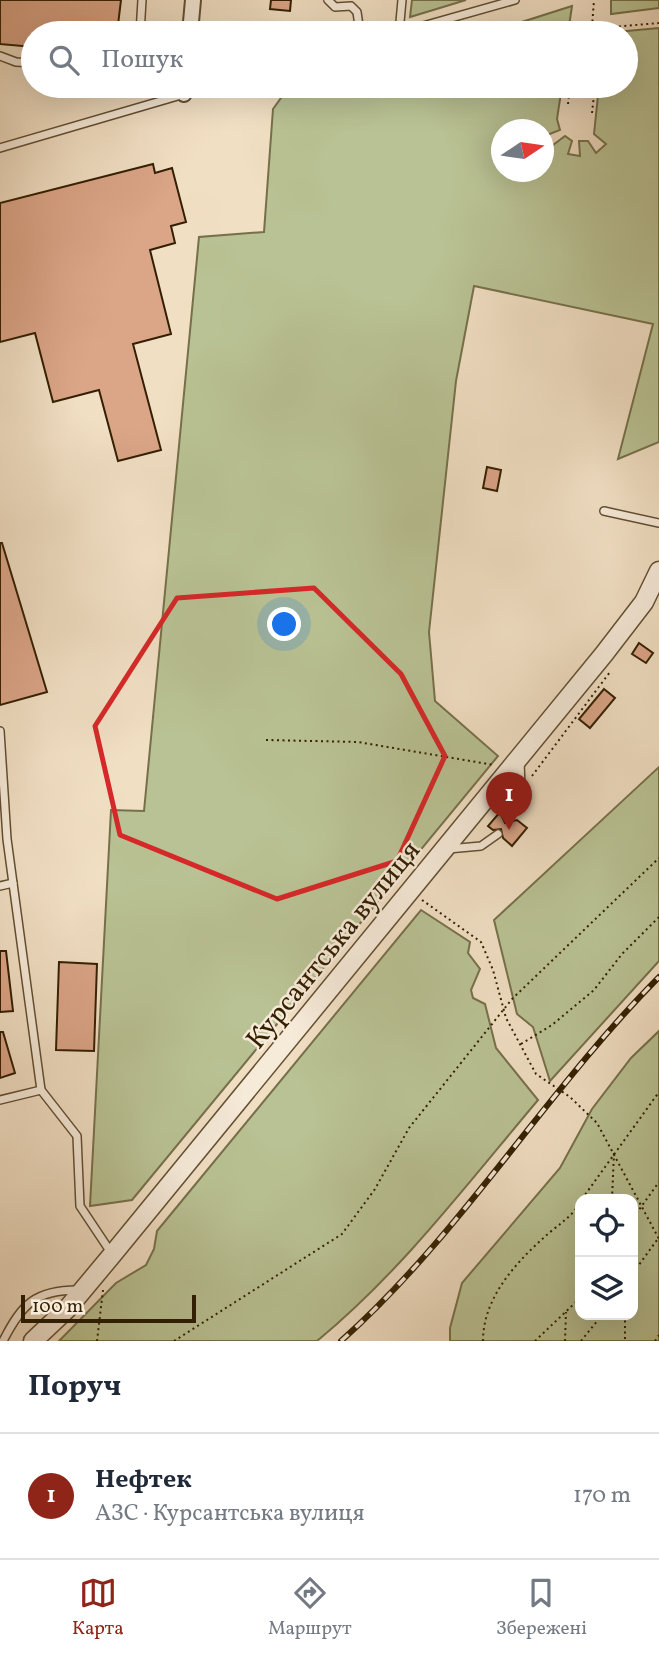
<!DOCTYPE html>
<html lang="uk">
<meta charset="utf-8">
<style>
:root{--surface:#fff;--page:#f6f6f7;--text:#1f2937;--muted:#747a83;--line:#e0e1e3;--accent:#8f2418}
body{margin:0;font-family:Vollkorn,serif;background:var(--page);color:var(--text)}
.controls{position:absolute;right:21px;bottom:21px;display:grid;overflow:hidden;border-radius:14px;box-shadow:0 7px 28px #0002}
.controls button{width:63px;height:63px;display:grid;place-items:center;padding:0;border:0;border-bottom:2px solid var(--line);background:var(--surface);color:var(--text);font:35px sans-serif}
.compass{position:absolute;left:491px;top:119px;width:63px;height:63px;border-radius:50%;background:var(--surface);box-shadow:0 7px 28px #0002;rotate:77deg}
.scale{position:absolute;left:21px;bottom:18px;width:175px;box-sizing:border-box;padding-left:7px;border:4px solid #331f01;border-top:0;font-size:19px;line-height:24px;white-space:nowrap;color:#331f01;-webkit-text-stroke:5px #f6ead9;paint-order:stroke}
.you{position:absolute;left:285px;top:625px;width:24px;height:24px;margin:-18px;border:5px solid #fff;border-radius:50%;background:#1a73e8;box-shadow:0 0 0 10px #1a73e833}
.badge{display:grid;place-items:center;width:46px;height:46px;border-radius:50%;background:var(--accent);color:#fff;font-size:23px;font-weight:700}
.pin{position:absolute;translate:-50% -58px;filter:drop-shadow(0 2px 4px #0008)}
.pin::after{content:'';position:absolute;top:37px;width:24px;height:21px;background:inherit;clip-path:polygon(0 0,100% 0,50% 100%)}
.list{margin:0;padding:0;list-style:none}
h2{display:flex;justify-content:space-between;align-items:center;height:91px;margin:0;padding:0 28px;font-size:30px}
h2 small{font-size:23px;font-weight:400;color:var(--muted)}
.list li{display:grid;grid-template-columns:46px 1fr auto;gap:21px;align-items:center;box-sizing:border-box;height:126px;padding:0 28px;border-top:2px solid var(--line)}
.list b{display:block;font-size:26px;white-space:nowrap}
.list p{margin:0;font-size:23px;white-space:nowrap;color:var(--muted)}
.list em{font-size:23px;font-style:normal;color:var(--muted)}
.icon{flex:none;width:38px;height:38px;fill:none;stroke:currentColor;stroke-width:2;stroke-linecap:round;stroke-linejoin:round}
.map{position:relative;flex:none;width:659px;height:1341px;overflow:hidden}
.search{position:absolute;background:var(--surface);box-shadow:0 7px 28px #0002;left:21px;right:21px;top:21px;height:77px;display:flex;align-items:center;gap:18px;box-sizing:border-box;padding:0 24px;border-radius:38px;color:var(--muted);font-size:26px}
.sheet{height:217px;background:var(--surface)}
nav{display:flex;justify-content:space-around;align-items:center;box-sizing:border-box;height:98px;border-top:2px solid var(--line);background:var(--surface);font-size:19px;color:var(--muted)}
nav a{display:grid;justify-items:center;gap:4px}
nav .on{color:var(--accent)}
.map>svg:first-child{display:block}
.green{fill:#b9c294;stroke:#76704a;stroke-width:2;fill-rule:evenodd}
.building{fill:#dba588;stroke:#331f01;stroke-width:2}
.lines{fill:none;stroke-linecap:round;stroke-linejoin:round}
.service-casing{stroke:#624f32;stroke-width:10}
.minor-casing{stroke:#624f32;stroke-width:18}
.tertiary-casing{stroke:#624f32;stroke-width:21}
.path{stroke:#331f01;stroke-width:2;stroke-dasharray:2 3.5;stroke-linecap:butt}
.service{stroke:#f6ead9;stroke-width:7}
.minor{stroke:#f6ead9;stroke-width:14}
.tertiary{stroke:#f6ead9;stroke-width:18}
.rail-casing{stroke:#331f01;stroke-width:6}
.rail{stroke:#f6ead9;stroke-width:3.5;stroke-dasharray:10;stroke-linecap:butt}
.marked{fill:none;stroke:#d62828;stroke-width:5;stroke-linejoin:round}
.labels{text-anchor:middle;stroke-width:5;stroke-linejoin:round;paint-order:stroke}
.street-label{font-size:28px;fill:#331f01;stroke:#f6ead9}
</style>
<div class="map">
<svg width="659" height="1341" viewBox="0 0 659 1341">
<rect width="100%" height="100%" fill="#f1dfc4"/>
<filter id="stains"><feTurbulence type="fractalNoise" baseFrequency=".00286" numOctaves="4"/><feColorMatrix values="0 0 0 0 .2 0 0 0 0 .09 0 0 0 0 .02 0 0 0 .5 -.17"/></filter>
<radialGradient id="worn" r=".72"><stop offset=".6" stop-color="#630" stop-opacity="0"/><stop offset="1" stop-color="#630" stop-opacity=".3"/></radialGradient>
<g class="green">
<path d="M412,0H466L410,17Z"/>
<path d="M611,0H659V8L611,14Z"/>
<path d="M572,6L568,33H487Z"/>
<path d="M659,28V442L618,459L653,324L474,286L456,381L429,632L435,701L498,756L132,1200L90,1206L111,810L144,811L199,237L264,232L273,109L286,91L305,86H562L557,119L560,130L547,135L553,145L565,136L572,141L568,154L580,156L579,141H588L596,153L606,144L594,134L599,86H626V33H605ZM502,130H544V172H502Z"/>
<path d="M659,767V961L550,1081L533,1027L517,1014L494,920Z"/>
<path d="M421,910L470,942L468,953L480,969L471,990L473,998L485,1004L496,1048L538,1100C468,1183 401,1272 317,1341H59L116,1283L146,1265L154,1249L157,1231Z"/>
<path d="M659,1031V1341H450V1328L462,1283L560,1168L592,1109L631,1058ZM580,1199H633V1315H580Z"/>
</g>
<g class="building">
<path d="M0,0H121L117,33H33V47L0,44Z"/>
<path d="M271,0H291L290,11L270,9Z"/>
<path d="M153,164L155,173L172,168L186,222L171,226L175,243L150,250L171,334L133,344L161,450L118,461L99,390L53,402L35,333L0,342V203Z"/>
<path d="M487,467L501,470L497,491L483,488Z"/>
<path d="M0,543H2L47,692L0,705Z"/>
<path d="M639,643L653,653L646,663L632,654Z"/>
<path d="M604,689L615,698L590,728L579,719Z"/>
<path d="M500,812L505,823L517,820L527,828L512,846L503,838L501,829L493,830L488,826Z"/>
<path d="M0,951H6L13,1011L0,1012Z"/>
<path d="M59,962L97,964L94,1051L56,1050Z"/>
<path d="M0,1032H3L15,1073L0,1078Z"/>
</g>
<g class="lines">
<defs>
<g id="service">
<path d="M328,0L335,7L351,6L357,12L360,33"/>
<path d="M140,33L142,0"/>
<path d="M398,33L515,0"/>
<path d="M399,33L402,0"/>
<path d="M0,56L16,62L33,63"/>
<path d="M154,86L166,99"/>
<path d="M0,148L212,86"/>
<path d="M604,511L659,523"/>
<path d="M0,731L7,839L41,1090L77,1136L80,1206L112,1254"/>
<path d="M508,818L521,787L520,762"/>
<path d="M448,849L481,846L498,834"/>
<path d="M0,886L13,883"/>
<path d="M0,1100L41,1090"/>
<path d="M3,1341C22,1304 35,1290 78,1290"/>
</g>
<g id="minor">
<path d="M190,33L193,0"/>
<path d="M184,94L185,86"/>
</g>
<path id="tertiary" d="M33,1341L67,1309L112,1255L604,654L644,602L659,571"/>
</defs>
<use href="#service" class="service-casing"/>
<use href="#minor" class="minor-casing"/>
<use href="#tertiary" class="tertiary-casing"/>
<g class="path">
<path d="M592,27L594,0"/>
<path d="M578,33V30L659,23"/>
<path d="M568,104L570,86"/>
<path d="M592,113L595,86"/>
<path d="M266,740L358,742L494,765"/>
<path d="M532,776L610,672"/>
<path d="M422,900L481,942L493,970L506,1018L536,1074L570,1097L597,1123L659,1239"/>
<path d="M521,1044L552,1025L594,990L622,954L659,917"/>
<path d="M582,1199L659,1092"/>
<path d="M612,1199L614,1153"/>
<path d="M633,1218L659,1182"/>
<path d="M633,1273L657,1240"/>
<path d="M625,1315V1341"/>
<path d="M97,1341L103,1290"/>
<path d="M174,1341L342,1234L375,1189L409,1128L512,999L659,858"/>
<path d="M483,1341C483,1297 517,1261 549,1233C561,1223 572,1216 580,1203"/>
<path d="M535,1341L577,1301L580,1292"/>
<path d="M565,1341L566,1312"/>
<path d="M581,1341L602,1315"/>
<path d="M655,1341L659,1335"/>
</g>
<use href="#service" class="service"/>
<use href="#minor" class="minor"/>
<use href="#tertiary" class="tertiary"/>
<defs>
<path id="rail" d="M341,1341C462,1233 545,1092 659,977"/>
</defs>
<use href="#rail" class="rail-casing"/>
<use href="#rail" class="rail"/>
</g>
<path class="marked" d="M314,588L401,674L445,756L397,861L277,899L120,835L95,726L177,598Z"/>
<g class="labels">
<g class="street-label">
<text transform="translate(332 944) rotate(-51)" y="10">Курсантська вулиця</text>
</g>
</g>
<rect width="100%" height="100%" filter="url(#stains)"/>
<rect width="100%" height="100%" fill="url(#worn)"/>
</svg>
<div class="controls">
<button><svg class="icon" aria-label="locate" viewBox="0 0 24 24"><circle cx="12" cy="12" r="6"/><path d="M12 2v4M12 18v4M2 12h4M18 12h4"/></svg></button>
<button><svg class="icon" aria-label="layers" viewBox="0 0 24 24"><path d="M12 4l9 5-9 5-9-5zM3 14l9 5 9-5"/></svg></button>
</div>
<svg class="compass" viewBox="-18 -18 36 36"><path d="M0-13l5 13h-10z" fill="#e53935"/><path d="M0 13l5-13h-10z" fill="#747a83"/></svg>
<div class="scale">100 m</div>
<div class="you"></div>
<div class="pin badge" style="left:509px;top:830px">1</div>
<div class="search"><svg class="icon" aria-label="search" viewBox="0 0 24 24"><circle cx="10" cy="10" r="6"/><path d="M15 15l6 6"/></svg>Пошук</div>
</div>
<section class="sheet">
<h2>Поруч<small></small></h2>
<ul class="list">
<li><span class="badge">1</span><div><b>Нефтек</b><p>АЗС · Курсантська вулиця</p></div><em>170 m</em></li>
</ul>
</section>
<nav>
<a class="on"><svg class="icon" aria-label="map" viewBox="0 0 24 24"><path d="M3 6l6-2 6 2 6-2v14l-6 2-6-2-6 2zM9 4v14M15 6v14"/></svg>Карта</a>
<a><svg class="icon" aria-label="directions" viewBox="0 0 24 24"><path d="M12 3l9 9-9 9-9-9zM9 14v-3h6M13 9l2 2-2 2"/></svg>Маршрут</a>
<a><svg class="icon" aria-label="saved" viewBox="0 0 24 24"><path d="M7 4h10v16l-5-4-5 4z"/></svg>Збережені</a>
</nav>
